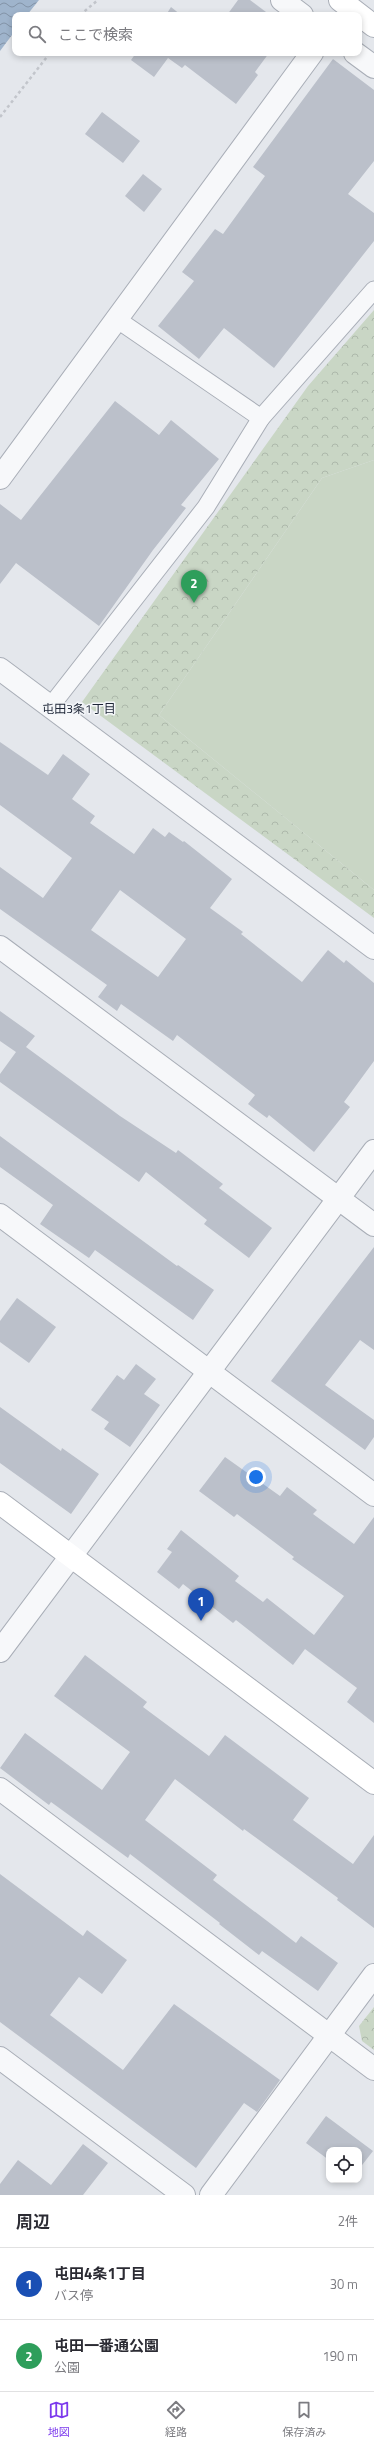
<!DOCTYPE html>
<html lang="ja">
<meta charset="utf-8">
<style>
:root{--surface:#fff;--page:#f2f2f3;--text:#2b2b33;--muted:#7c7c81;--line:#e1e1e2;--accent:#7c3aed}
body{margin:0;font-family:"Titillium Web","Noto Sans JP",sans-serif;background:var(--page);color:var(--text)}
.controls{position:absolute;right:12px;bottom:12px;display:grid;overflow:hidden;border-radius:8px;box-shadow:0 2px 6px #0003}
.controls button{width:36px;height:36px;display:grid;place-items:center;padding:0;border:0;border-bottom:1px solid var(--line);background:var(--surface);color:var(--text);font:20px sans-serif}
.you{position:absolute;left:256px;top:1477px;width:14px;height:14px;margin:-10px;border:3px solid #fff;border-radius:50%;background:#1a73e8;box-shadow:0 0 0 6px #1a73e833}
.badge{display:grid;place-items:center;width:26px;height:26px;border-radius:50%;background:var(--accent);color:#fff;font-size:13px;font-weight:700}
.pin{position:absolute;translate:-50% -33px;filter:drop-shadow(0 1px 2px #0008)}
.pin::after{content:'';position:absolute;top:21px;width:14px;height:12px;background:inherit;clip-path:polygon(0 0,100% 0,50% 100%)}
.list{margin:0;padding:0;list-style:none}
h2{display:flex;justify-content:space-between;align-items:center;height:52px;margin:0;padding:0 16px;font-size:17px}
h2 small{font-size:13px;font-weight:400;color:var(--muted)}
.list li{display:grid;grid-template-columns:26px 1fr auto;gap:12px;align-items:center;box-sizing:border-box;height:72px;padding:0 16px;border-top:1px solid var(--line)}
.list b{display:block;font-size:15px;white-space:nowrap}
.list p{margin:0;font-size:13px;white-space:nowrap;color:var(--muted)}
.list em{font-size:13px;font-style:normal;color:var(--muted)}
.icon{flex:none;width:22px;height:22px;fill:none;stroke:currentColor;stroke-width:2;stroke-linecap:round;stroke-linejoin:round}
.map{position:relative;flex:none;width:374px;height:2195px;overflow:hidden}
.search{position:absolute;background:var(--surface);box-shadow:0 2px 6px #0003;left:12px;right:12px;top:12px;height:44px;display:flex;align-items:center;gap:10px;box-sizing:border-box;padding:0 14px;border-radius:8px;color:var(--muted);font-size:15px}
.sheet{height:196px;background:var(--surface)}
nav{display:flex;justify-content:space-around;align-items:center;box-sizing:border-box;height:56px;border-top:1px solid var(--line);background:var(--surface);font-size:11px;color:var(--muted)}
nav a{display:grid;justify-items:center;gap:2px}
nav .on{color:var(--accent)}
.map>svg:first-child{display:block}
.green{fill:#c9d6c5}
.park{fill:url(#park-crowns)}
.water{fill:url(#water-waves)}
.building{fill:#bbc0ca;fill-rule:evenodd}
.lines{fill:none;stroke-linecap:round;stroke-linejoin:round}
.lane-casing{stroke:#a9aeb7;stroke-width:19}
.street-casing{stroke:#a9aeb7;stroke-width:24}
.secondary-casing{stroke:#a9aeb7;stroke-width:24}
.path{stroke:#c2c5cb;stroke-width:2.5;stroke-dasharray:3 3;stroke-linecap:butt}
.lane{stroke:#f7f8fa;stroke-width:17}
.street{stroke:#f7f8fa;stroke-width:22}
.secondary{stroke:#fff;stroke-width:22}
.labels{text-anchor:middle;stroke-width:3;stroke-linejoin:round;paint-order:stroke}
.neighbourhood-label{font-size:12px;fill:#1d2536;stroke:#f4f6f9}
</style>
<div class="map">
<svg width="374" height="2195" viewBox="0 0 374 2195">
<defs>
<pattern id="park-crowns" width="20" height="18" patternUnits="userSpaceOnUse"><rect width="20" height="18" fill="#c9d6c5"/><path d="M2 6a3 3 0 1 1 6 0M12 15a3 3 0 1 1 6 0" fill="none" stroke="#adb8ab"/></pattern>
<pattern id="water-waves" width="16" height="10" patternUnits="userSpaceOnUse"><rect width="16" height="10" fill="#9fb4cc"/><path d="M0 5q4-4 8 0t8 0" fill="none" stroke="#8293a7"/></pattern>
</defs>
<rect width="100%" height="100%" fill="#e4e7ec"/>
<path class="green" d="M374,460V890L159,715L322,478Z"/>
<g class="park">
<path d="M374,310V460L322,478L159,715L374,890V918L82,702L308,386Z"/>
<path d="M374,2007V2050L362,2041L359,2026Z"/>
</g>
<path class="water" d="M0,0H39L27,15H15V31L0,51Z"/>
<g class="building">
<path d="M238,0H250L270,15H227Z"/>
<path d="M171,7L181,15H166Z"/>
<path d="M136,53H269L255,72L258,75L236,104L185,65L182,68L168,58L154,77L131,60Z"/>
<path d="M333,59L374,90V161L348,194L374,213V241L274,368L224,328L199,359L158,326L194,281L182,272L215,229L223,234L265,176L253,167Z"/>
<path d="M102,112L140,141L123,163L85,134Z"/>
<path d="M143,174L162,189L144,212L125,196Z"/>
<path d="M115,401L159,435L171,420L219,459L181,505L186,508L153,550L99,626L16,563L0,584V504L21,520Z"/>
<path d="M0,742L48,775L63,754L90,774L72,799L95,816L90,823L134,854L153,828L165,837L169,832L183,842L184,841L232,879L210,908L243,932L241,934L302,982L328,950L344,963L346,960L374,983V1061L344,1102L350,1107L314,1152L269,1115L267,1118L248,1104L255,1095L177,1035L173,1041L121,1004L117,1011L98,997L107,985L0,909V867L43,898L72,858L0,805ZM120,890L186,939L158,977L91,930Z"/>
<path d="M0,1011L35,1036L26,1047L120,1116L176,1153L178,1150L223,1184L219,1188L272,1228L249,1258L204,1224L207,1220L146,1172L139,1182L0,1082V1074L16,1052L0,1041Z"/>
<path d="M0,1136L177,1266L178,1265L214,1290L193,1320L95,1250L89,1258L40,1224L53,1205L0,1167Z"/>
<path d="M374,1247V1350L360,1340L325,1385L374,1420V1437L365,1450L271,1381Z"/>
<path d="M17,1298L56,1327L29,1363L0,1342V1321Z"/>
<path d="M136,1364L156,1379L144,1394L160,1405L130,1447L104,1429L109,1422L91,1410L117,1375L124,1380Z"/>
<path d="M0,1407L61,1451L62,1448L99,1474L71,1514L0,1463Z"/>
<path d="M225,1457L280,1496L287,1487L317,1510L313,1514L354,1544L374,1517V1723L347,1702L357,1688L305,1649L293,1665L236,1620L233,1623L183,1584L179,1589L157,1572L172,1552L167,1549L181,1530L239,1576L235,1581L263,1602L267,1598L314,1635L344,1596L292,1559L294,1557L237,1514L234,1517L199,1491Z"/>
<path d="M85,1655L147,1702L143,1707L209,1756L225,1735L309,1798L293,1820L353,1864L374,1835V1928L337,1900L338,1898L244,1829L243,1831L175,1779L145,1820L217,1875L213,1880L296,1943L301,1936L338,1963L318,1991L262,1951L259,1955L219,1924L220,1923L130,1854L128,1858L51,1802L49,1805L0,1768L25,1733L102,1790L130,1752L54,1696Z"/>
<path d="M0,1874L83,1936L87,1930L127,1960L102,1994L79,1977L50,2015L123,2070L174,2004L280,2080L257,2112L244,2103L196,2168L0,2022Z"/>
<path d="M326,2116L373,2151L359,2169V2150H329V2160L306,2143Z"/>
<path d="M83,2144L108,2163L83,2195H0V2184L18,2160L51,2185Z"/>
</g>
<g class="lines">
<defs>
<g id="lane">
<path d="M115,318L261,418L374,290"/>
<path d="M50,707L206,507L261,418"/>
</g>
<g id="street">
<path d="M282,0L302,15"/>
<path d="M355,53L374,67"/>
<path d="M0,478L312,53"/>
<path d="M0,669L374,948"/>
<path d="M0,947L374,1225"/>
<path d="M0,1215L374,1495"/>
<path d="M0,1651L374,1151"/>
<path d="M0,1789L374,2069"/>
<path d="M0,2058L184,2195"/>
<path d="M211,2195L374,1975"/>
</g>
<g id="secondary">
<path d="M340,0L374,26"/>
<path d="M0,1503L374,1783"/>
</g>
</defs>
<use href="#lane" class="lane-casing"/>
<use href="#street" class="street-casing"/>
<use href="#secondary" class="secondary-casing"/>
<g class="path">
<path d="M80,15L98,0"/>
<path d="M0,117L50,53"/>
</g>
<use href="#lane" class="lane"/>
<use href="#street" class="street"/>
<use href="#secondary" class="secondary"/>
</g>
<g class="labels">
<g class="neighbourhood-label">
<text x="79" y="713">屯田3条1丁目</text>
</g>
</g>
</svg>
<div class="controls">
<button><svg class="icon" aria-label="locate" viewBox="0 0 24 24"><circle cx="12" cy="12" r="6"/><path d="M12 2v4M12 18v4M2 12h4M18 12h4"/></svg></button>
</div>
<div class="you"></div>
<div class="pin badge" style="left:201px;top:1621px;background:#1a4fb4">1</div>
<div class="pin badge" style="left:194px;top:603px;background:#2e9e5b">2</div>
<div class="search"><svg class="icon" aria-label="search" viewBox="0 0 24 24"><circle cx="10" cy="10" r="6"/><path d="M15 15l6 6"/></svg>ここで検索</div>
</div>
<section class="sheet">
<h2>周辺<small>2件</small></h2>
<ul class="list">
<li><span class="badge" style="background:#1a4fb4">1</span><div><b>屯田4条1丁目</b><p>バス停</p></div><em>30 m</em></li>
<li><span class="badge" style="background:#2e9e5b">2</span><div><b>屯田一番通公園</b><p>公園</p></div><em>190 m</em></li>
</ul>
</section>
<nav>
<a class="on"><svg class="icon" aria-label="map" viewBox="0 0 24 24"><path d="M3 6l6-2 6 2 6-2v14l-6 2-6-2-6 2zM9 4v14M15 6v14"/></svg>地図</a>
<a><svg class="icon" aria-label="directions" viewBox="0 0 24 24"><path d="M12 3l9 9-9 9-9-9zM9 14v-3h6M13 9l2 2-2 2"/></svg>経路</a>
<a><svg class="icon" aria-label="saved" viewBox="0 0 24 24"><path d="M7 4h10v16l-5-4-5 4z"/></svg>保存済み</a>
</nav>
